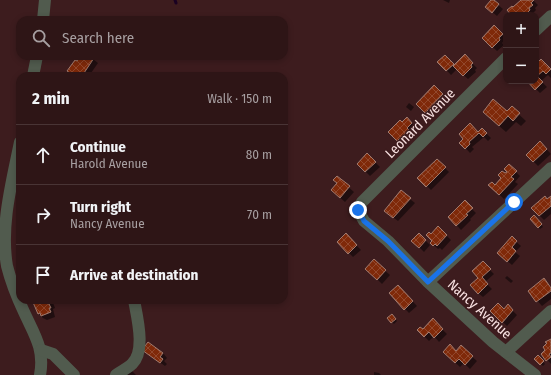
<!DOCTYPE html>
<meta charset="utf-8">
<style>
:root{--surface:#2e1516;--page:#3a2223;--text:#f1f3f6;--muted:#a79fa1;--line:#493435}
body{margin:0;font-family:"Fira Sans Condensed",sans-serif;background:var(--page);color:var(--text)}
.controls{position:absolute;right:12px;top:12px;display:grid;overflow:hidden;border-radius:8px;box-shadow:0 2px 6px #0003}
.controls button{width:36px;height:36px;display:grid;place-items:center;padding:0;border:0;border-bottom:1px solid var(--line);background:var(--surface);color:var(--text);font:20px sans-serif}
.stop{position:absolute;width:12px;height:12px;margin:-9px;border:3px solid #1a73e8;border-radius:50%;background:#fff}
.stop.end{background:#1a73e8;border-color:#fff;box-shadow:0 1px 4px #0008}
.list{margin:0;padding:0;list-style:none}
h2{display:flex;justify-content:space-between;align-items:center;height:52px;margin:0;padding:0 16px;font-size:17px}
h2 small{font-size:13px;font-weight:400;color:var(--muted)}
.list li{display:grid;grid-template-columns:26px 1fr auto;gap:12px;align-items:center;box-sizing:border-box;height:60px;padding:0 16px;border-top:1px solid var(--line)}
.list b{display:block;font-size:15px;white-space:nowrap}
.list p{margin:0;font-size:13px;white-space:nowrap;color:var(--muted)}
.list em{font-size:13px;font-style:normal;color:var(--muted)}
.icon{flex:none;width:22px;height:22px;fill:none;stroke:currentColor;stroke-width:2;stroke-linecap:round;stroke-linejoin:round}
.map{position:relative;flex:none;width:551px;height:375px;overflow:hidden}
.search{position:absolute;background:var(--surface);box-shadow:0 2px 6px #0003;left:16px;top:16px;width:272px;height:44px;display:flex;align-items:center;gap:10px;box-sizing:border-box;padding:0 14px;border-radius:12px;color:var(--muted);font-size:15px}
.panel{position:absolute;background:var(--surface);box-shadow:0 2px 6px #0003;left:16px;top:72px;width:272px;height:232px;border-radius:12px}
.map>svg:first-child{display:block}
.shadow{fill:#0007}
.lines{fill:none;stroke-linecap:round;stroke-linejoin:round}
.stream{stroke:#1a0122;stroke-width:3}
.building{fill:url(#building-cross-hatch);stroke:#a17a6e}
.minor{stroke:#515b4e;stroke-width:12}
.route{stroke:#1a73e8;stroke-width:5}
.labels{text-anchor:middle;stroke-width:3;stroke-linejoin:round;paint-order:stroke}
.street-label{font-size:14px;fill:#f8e1e1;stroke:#3d1c1e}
</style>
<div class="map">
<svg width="551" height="375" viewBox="0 0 551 375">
<defs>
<pattern id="building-cross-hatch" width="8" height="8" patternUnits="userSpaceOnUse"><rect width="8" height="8" fill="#7f2909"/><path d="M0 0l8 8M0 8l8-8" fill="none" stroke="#92482d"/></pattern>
</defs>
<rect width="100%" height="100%" fill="#3d1c1e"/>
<g class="shadow">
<path d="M443,0H450L449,3Z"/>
<path d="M492,0L503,9L497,16L491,11Z"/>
<path d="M522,0H533L538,5L535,8L536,10L533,13L534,15H512L513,8Z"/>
<path d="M494,27L506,39L502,43L504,45L497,51L483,38Z"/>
<path d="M82,56H89L98,63L89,76H75L68,70L77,62Z"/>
<path d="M445,56L454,66L465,56L477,68L475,70L476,72L468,79L457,69L451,75L439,62Z"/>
<path d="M541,60L551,71V78L548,75L541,81L547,87L540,93L528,81H536V64Z"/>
<path d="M434,87L447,99L430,117L418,104Z"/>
<path d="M409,103L414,107L411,111L406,107Z"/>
<path d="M512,108L526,121L521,126L516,122L506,132L491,119L507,113Z"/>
<path d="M407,118L416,128L410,133L412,135L402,144L390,132Z"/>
<path d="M482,129L491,138L488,141L484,137L472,147L474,149L470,153L461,143Z"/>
<path d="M540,142L551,154L538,166L527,155Z"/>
<path d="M367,154L380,167L370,176L358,164Z"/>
<path d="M437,160L449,172L431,190L419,178Z"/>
<path d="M509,165L520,176L515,182L518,184L504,199L489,185L495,186L508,172Z"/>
<path d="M337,177L354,192L345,202L337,195L338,184Z"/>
<path d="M401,192L415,203L398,221L390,215Z"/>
<path d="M551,197V214L544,220L539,215Z"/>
<path d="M465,202L476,213L470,219L471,220L461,230L449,217Z"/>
<path d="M534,216L543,227L540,229L531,219Z"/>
<path d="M438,227L451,240L442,250L440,248L438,249L432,243L433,241L431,235Z"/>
<path d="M419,234L430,245L424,252L413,241Z"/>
<path d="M346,235L361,250L353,257L338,242Z"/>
<path d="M512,238L521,246L515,252L520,256L512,265L498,253Z"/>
<path d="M374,261L390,275L382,284L367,269Z"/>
<path d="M487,267L494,274L485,282L492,289L483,297L478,293L479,278Z"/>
<path d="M507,276L513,281L511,283L505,278Z"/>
<path d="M548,284L551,288V299L542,306L529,291Z"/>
<path d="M398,286L417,306L409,313L390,293Z"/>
<path d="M33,300H52L55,308L53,309L55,317L47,320L43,318L39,314Z"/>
<path d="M508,306L517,315L507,326L491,311L504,310Z"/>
<path d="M392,315L397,321L394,324L388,318Z"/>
<path d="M433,320L447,334L439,342L434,336L429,341L418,330H423Z"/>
<path d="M551,341V364L542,354L547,350L548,343Z"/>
<path d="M461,347L477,361L470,369L464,363L460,367L444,352H456Z"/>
<path d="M163,353L167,358L164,361L167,364L165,366L148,354Z"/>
<path d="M538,356L545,364L543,366L535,359Z"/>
<path d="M132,371L136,375H125Z"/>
<path d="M374,372L379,373L381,375H374Z"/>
</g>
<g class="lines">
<path class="stream" d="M175,0L176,3"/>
</g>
<g class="building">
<path d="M491,0H494L499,4L492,13L485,7Z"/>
<path d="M521,0H534L531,3L533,5L529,8L530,10L525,15H511L507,10L512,6L513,7Z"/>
<path d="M494,25L503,34L499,38L500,40L492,48L482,38Z"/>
<path d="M465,54L473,63L471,65L472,67L463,76L453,66Z"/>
<path d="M445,55L454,64L446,71L437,62Z"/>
<path d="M80,56H91L94,58L82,76H75L67,71L75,60L77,61Z"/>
<path d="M541,59L551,69L546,74L543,71L537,76L543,82L535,90L527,81H536V64Z"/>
<path d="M434,85L443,94L425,113L416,104Z"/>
<path d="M493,99L507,111L512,106L520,113L513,121L508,116L499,126L483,112Z"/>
<path d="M407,117L412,123L407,128L409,130L397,141L388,132L400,120L402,122Z"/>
<path d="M470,123L478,132L482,128L487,133L483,137L479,133L469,142L470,144L465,149L459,143L463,139L459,134Z"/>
<path d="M540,141L547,149L533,162L526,155Z"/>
<path d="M367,153L376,162L365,172L357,164Z"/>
<path d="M437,159L446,167L426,187L417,178Z"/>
<path d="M509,164L517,171L511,177L514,179L499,195L488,185L492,182L495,185L501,178L498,175L502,171L505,173L507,172L504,169Z"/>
<path d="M337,176L350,186L340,198L331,190L337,183L333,180Z"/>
<path d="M401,190L411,198L393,218L384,211Z"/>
<path d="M545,196L547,199L551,196V206L539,216L531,208Z"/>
<path d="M465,200L473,208L466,214L468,215L456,226L448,217Z"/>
<path d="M534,215L542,224L538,228L530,219Z"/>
<path d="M438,226L447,235L437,246L435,244L433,246L430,243L432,241L426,235L429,232L431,234Z"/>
<path d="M346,233L357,245L348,254L337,242Z"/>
<path d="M419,233L426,240L419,248L411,241Z"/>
<path d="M512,236L517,241L512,247L516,251L507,262L497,253Z"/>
<path d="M374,259L386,270L377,280L365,269Z"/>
<path d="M483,261L491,269L482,277L488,284L478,294L470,285L478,278L472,271Z"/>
<path d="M544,278L551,288V291L536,302L528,291Z"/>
<path d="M398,285L413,301L404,310L389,293Z"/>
<path d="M32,300H50L51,303L49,304L51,308H49L51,312L41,316L40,313L38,314Z"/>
<path d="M498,303L504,309L508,304L513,310L502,323L490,311Z"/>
<path d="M392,314L396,319L391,323L387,318Z"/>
<path d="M433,318L443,329L434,338L429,332L424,337L417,330L420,327L423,329Z"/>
<path d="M551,339V353L549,354L551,357L546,361L541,354L545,350L543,347L547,343L545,342Z"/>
<path d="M148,342L163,353L160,357L163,359L160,363L142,350Z"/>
<path d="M450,344L456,351L461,345L473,356L465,365L459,359L455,363L443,352Z"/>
<path d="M538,355L544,361L540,365L534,359Z"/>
</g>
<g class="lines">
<g class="minor">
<path d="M43,20L45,0"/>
<path d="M536,30L551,16"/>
<path d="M506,58L362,202L358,210L364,221L388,241L428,282L493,342L535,375"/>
<path d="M33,76L37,56"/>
<path d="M20,142C12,182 0,225 7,266C11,282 17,297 24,312C34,334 45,349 40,375"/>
<path d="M428,282L551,168"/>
<path d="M41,350L53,354L74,375"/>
<path d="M506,352L551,311"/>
<path d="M116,375C121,371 127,369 132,364C146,351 137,317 134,300"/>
</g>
</g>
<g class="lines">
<path class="route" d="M358,210L364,221L388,241L428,282L514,202"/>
</g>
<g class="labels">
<g class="street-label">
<text transform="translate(420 123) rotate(-45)" y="5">Leonard Avenue</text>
<text transform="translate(480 309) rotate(42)" y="5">Nancy Avenue</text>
</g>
</g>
</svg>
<div class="controls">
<button>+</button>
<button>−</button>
</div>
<div class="stop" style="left:514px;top:202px"></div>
<div class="stop end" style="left:358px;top:210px"></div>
<div class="search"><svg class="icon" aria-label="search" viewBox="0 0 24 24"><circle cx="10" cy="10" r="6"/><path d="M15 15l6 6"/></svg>Search here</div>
<section class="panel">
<h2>2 min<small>Walk · 150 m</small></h2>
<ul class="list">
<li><svg class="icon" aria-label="ahead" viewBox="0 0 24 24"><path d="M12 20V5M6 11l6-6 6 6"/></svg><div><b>Continue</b><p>Harold Avenue</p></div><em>80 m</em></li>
<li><svg class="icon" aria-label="right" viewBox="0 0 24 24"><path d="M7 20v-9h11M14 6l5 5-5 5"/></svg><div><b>Turn right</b><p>Nancy Avenue</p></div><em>70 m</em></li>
<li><svg class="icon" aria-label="arrive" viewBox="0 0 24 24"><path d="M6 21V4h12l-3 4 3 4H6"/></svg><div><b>Arrive at destination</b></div></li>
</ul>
</section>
</div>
